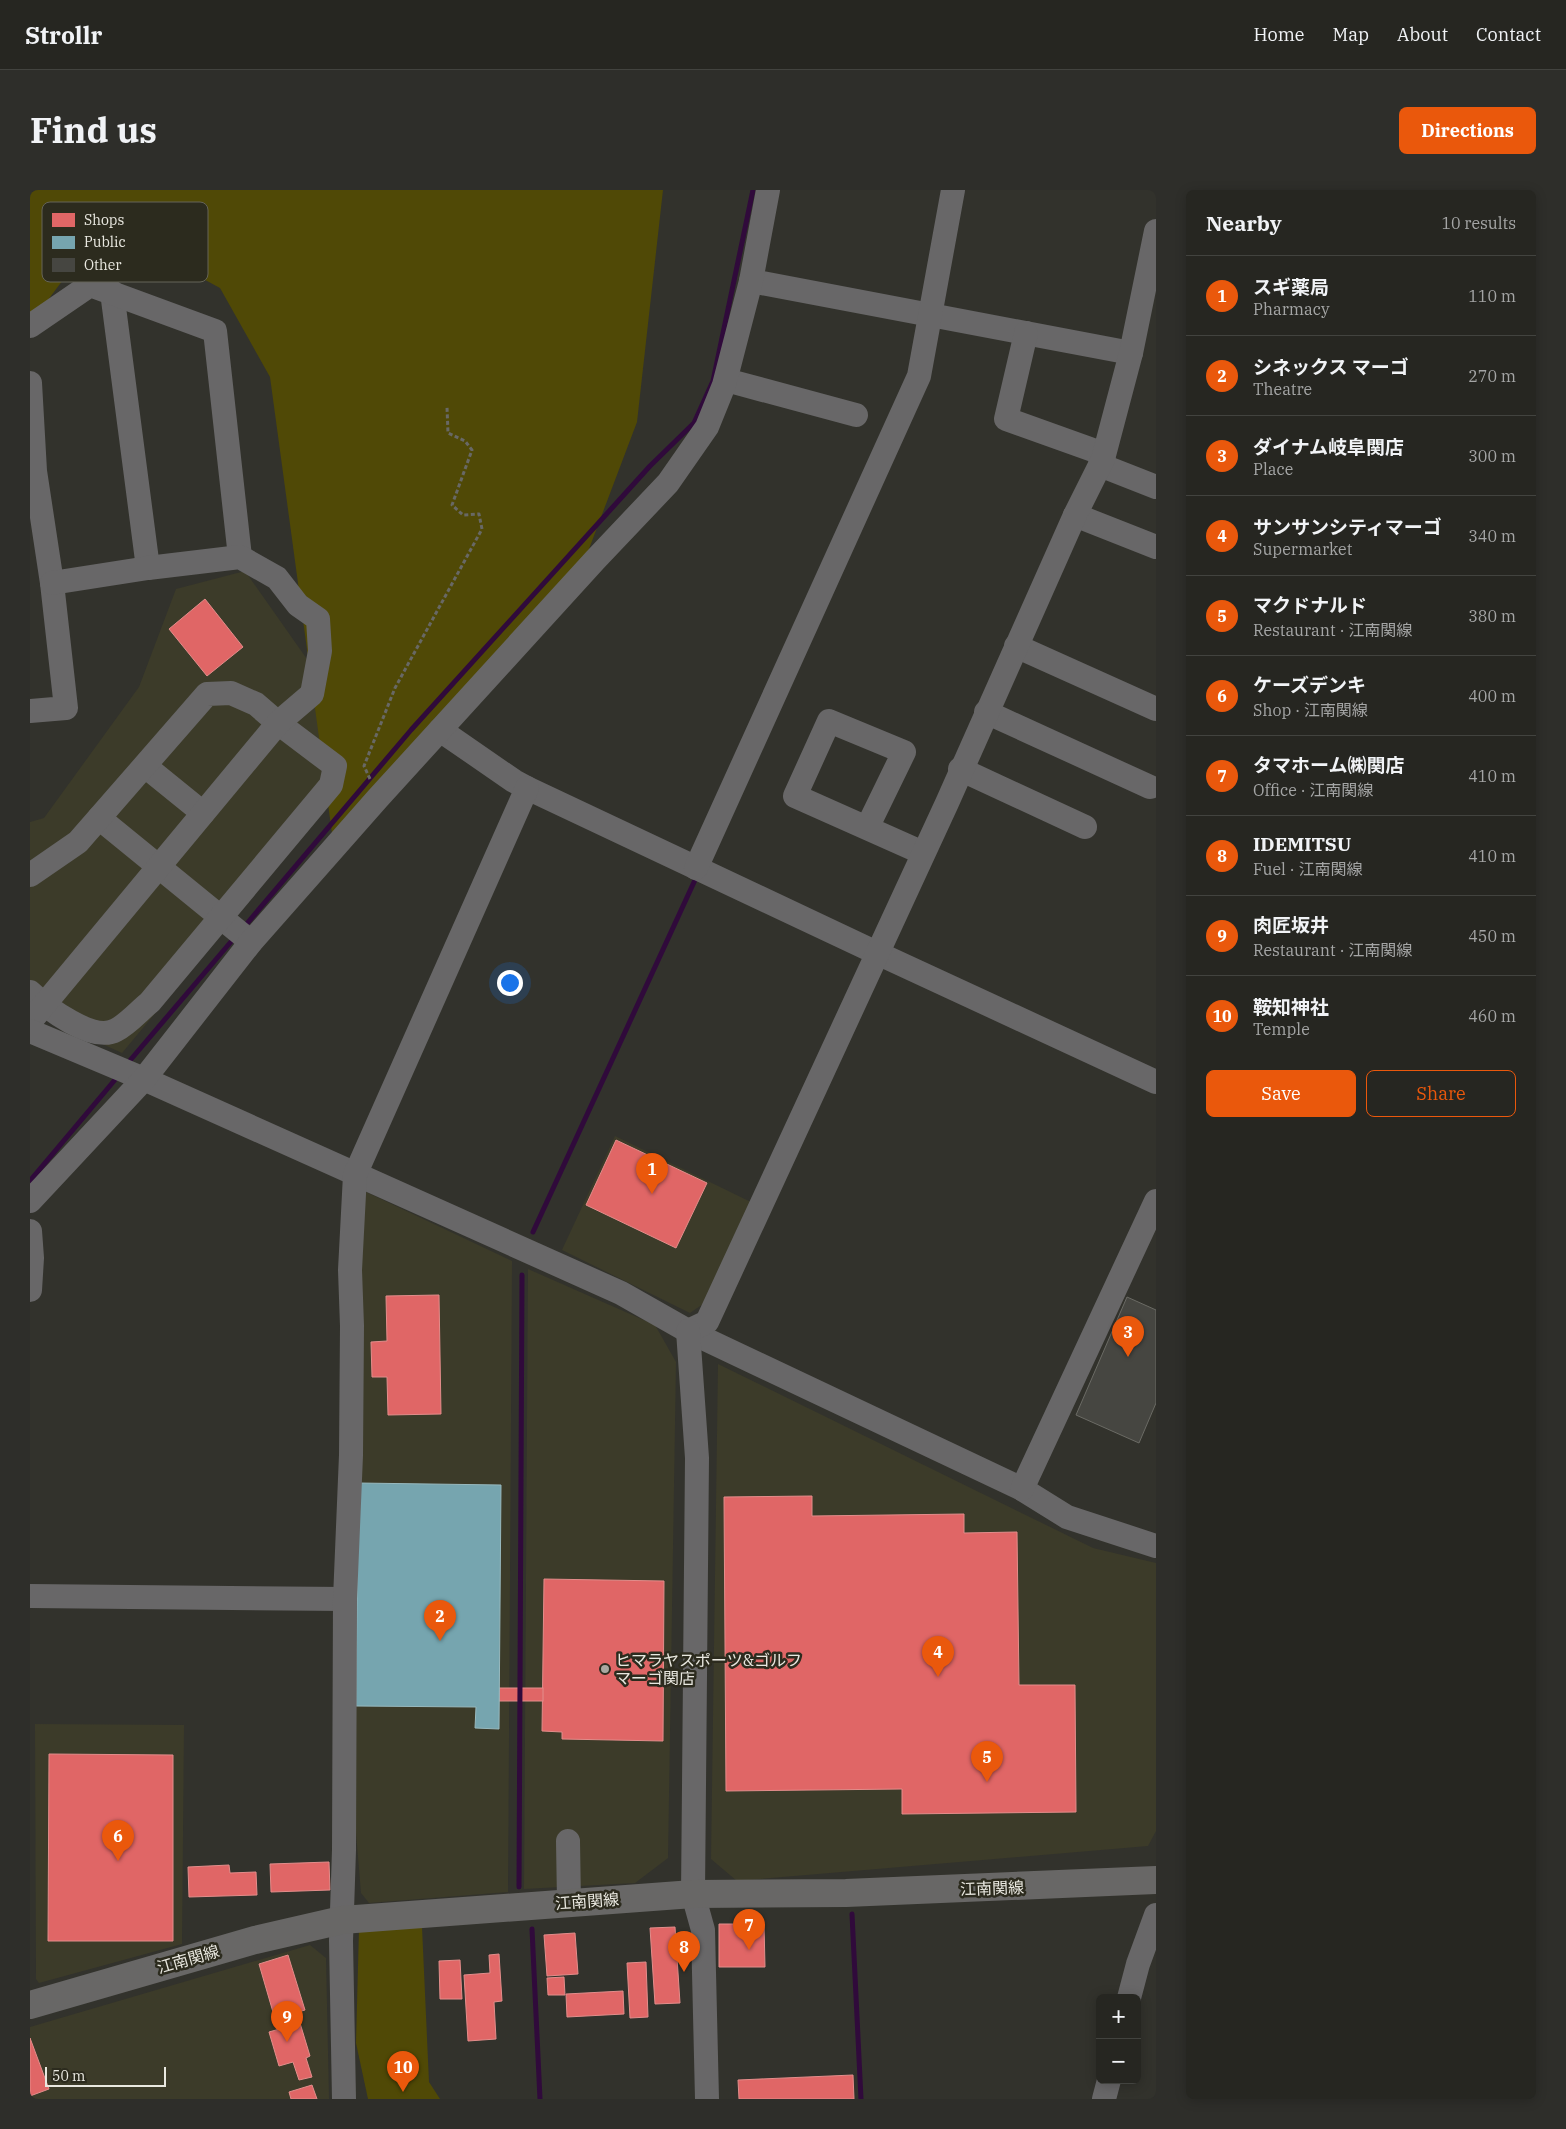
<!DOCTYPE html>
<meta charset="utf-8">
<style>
:root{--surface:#262621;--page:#2e2e2a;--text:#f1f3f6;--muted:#a4a5a5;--line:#42433f;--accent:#ea580c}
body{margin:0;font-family:"IBM Plex Serif","Noto Sans JP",serif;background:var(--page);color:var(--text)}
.controls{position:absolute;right:15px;bottom:15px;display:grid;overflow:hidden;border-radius:8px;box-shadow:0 2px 12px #0003}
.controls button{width:45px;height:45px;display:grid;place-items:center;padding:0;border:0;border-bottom:1px solid var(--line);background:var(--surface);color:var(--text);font:25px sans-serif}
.scale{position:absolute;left:15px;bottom:12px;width:121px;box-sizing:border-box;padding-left:5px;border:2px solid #e9e8e0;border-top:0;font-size:14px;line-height:18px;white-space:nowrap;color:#e9e8e0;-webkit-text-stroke:4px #2c2b1e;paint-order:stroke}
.you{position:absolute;left:479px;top:792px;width:18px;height:18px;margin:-12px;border:4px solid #fff;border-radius:50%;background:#1a73e8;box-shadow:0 0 0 8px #1a73e833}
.badge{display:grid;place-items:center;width:32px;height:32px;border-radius:50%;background:var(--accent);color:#fff;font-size:16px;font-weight:700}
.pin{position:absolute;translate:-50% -41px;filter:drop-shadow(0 1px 2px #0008)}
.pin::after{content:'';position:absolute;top:26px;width:18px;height:15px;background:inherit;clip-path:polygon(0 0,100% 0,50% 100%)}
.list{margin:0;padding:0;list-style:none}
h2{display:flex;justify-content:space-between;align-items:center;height:65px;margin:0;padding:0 20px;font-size:21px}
h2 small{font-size:16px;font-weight:400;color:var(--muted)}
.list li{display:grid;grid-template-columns:32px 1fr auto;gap:15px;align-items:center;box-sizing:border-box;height:80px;padding:0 20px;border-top:1px solid var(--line)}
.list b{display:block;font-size:19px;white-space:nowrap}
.list p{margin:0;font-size:16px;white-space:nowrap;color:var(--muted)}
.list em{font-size:16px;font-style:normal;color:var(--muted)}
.actions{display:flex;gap:10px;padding:15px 20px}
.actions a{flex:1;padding:11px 0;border:1px solid var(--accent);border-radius:8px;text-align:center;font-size:18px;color:var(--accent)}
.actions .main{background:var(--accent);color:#fff}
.map{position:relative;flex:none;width:1126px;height:1909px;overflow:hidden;border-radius:8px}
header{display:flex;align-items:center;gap:30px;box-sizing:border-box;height:70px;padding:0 25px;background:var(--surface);border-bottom:1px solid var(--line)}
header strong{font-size:24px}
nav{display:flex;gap:28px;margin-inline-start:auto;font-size:18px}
.intro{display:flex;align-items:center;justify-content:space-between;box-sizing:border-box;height:120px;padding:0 30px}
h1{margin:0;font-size:35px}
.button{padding:12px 22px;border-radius:8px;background:var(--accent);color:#fff;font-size:18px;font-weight:700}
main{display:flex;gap:30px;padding:0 30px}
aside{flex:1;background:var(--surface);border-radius:8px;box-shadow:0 2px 12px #0003}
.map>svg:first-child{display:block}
.built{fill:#3c3b29}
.green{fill:#504906}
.shops{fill:#e06666;stroke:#e38d8b}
.public{fill:#76a5af;stroke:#98b9be}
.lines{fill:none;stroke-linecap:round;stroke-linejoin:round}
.stream{stroke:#300a3b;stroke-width:5}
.building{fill:#464641;stroke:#6b6b65}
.path{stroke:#686865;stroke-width:3;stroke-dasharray:4 2.5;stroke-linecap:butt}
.minor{stroke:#686768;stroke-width:24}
.major{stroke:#686766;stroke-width:28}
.poi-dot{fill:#a9a8a1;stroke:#2c2b1e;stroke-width:2}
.labels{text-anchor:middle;stroke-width:5;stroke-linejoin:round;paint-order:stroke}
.poi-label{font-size:16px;fill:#e9e8e0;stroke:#2c2b1e;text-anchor:start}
.street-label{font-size:16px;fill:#e9e8e0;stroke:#2c2b1e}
.key{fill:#2c2b1e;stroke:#656458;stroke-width:1}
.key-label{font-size:14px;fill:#e9e8e0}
</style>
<header>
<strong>Strollr</strong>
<nav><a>Home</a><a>Map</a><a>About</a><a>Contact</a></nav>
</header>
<div class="intro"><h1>Find us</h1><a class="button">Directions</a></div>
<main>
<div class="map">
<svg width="1126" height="1909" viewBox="0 0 1126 1909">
<rect width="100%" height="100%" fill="#32322c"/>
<g class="built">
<path d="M215,381L343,563L92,863L0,821V632L14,628L109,497L146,399Z"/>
<path d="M585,946L723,1013L673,1114L660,1123L532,1060Z"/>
<path d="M334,1001L482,1071L478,1702L339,1713L331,1703L326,1643L324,1517L325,1095Z"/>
<path d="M498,1079L625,1135L646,1172L638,1668L605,1693L494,1699Z"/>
<path d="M688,1174L1063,1358L1126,1373V1641L1118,1656L707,1691L681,1669Z"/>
<path d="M5,1534L154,1535L152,1754L9,1793L6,1789Z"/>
<path d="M280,1755L296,1768L299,1909H0V1837Z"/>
</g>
<g class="green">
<path d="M0,0H633L607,232L548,388L304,658L240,187L190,98L74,35L0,134Z"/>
<path d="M392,1737L399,1892L410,1909H338L326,1853L329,1739Z"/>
</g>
<g class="shops">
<path d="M175,409L213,457L177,486L139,439Z"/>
<path d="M586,950L677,993L646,1058L556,1015Z"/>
<path d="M409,1105L411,1224L358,1225L357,1187H342L341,1152L357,1151L356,1106Z"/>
<path d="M782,1306V1326L934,1324V1343L987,1342L989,1495H1045L1046,1622L872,1624V1599L696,1601L694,1307Z"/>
<path d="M514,1389L634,1391L633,1551L532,1549V1542L512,1541Z"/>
<rect x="469" y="1498" width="44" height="13"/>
<path d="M19,1564L143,1565V1751H18Z"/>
<path d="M299,1672L300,1700L241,1702L240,1674Z"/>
<path d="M199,1675L200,1683L226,1682L227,1705L159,1707L158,1677Z"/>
<path d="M689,1734H734L735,1777H689Z"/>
<path d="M645,1737L650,1813L625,1814L620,1738Z"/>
<path d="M545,1743L548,1784L517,1786L514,1745Z"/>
<path d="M469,1764L472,1811L464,1812L466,1849L438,1851L434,1785L460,1783L459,1765Z"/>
<path d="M258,1765L275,1820L245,1829L229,1774Z"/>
<path d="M430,1770L432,1809H410L409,1771Z"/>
<path d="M616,1772L618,1827L600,1828L597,1773Z"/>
<path d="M534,1787L535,1805H518L517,1788Z"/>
<path d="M593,1801L594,1824L537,1827L536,1804Z"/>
<path d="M270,1833L280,1866L276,1868L282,1887L269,1890L263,1872L249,1876L239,1842Z"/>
<path d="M0,1848L19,1899L0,1906Z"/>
<path d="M823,1885L824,1909H709L708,1890Z"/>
<path d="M282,1895L287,1909H261L259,1902Z"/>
</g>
<path class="public" d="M328,1293L471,1295L469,1539L445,1538L446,1517L326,1516Z"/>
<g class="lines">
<g class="stream">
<path d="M214,737L381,540L620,276L664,233L683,191L723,0"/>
<path d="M97,874L205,747"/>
<path d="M0,991L89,885"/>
<path d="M503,1042L665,690"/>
<path d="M489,1697L492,1085"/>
<path d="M822,1724L831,1909"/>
<path d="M502,1739L510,1909"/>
</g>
</g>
<path class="building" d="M1097,1107L1126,1120V1213L1109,1253L1046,1225Z"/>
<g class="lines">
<path class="path" d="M340,589L334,576L365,498L452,339L449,324L433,325L422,315L442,260L435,251L418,243L417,217"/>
<g class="minor">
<path d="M721,91L1101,163"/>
<path d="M82,102L118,378"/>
<path d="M0,136L60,95L185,141L210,367"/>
<path d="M996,143L976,229L1074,264"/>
<path d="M696,190L826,225"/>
<path d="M0,193L5,281L22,393L36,518L0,521"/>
<path d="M1070,275L1126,297"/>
<path d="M1045,325L1126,357"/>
<path d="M986,456L1126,519"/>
<path d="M956,522L1120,597"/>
<path d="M410,540L484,591L497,598L847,763L1126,892"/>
<path d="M115,576L173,623"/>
<path d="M930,579L1055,637"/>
<path d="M69,628L221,752"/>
<path d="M837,638L874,562L799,531L765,606L893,663"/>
<path d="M666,678L889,186L923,0"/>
<path d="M0,685L48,652L177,504L201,503L226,514L248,533L305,576L301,595L120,812C109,821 98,834 86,840C63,853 17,818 0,802"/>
<path d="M4,827L248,533L282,504L290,461L288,429L268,415L247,388L210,367L118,378L22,393"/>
<path d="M0,841L114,889L591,1103L658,1141L992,1299L1037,1327L1126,1356"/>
<path d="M0,1011L114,889L221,752L348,608L565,370L638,293L677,237L694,195L721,91L738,0"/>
<path d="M0,1041L2,1068L0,1100"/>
<path d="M658,1141L677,1132L917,613L1045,325L1073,269L1101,163L1126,41"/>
<path d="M658,1141L667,1268L663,1704L673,1740L677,1909"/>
<path d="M992,1299L1126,1011"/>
<path d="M0,1406L315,1409"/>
<path d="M538,1651L539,1712"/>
<path d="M1099,1808L1108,1774L1126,1725"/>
<path d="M314,1909L311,1751L314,1660L315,1409L321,1265L322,1136L320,1080L325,985L497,598"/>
<path d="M1074,1909L1079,1890"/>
</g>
<path class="major" d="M0,1815L225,1750L312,1730L663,1704L816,1703L1126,1690"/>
</g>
<circle class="poi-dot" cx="575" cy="1479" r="5"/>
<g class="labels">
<g class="poi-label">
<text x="585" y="1476">ヒマラヤスポーツ&amp;ゴルフ<tspan x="585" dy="18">マーゴ関店</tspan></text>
</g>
<g class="street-label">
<text transform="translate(962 1698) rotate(-2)" y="6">江南関線</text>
<text transform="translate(557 1711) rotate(-4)" y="6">江南関線</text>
<text transform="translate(158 1769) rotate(-16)" y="6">江南関線</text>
</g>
</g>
<rect x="12" y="12" width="166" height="80" rx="8" class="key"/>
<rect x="22" y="23" width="23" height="14" fill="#e06666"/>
<rect x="22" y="46" width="23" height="13" fill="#76a5af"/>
<rect x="22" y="68" width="23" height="14" fill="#464641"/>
<g class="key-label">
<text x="54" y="35">Shops</text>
<text x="54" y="57">Public</text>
<text x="54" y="80">Other</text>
</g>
</svg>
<div class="controls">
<button>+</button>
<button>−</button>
</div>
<div class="scale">50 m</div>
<div class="you"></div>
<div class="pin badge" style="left:622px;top:1004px">1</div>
<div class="pin badge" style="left:410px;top:1451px">2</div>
<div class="pin badge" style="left:1098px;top:1167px">3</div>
<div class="pin badge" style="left:908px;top:1487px">4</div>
<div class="pin badge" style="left:957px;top:1592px">5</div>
<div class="pin badge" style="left:88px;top:1671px">6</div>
<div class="pin badge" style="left:719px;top:1760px">7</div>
<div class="pin badge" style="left:654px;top:1782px">8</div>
<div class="pin badge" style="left:257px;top:1852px">9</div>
<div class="pin badge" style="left:373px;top:1902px">10</div>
</div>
<aside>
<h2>Nearby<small>10 results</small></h2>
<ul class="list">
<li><span class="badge">1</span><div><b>スギ薬局</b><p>Pharmacy</p></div><em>110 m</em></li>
<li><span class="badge">2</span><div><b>シネックス マーゴ</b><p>Theatre</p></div><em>270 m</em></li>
<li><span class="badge">3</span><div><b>ダイナム岐阜関店</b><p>Place</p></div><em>300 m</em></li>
<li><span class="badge">4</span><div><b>サンサンシティマーゴ</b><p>Supermarket</p></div><em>340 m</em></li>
<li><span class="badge">5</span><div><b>マクドナルド</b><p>Restaurant · 江南関線</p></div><em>380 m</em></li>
<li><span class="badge">6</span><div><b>ケーズデンキ</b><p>Shop · 江南関線</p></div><em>400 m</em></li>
<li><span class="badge">7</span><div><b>タマホーム㈱関店</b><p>Office · 江南関線</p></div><em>410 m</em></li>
<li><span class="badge">8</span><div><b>IDEMITSU</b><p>Fuel · 江南関線</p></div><em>410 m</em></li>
<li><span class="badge">9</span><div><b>肉匠坂井</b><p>Restaurant · 江南関線</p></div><em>450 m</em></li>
<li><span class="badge">10</span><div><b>鞍知神社</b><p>Temple</p></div><em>460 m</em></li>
</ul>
<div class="actions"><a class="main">Save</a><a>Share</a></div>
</aside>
</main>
